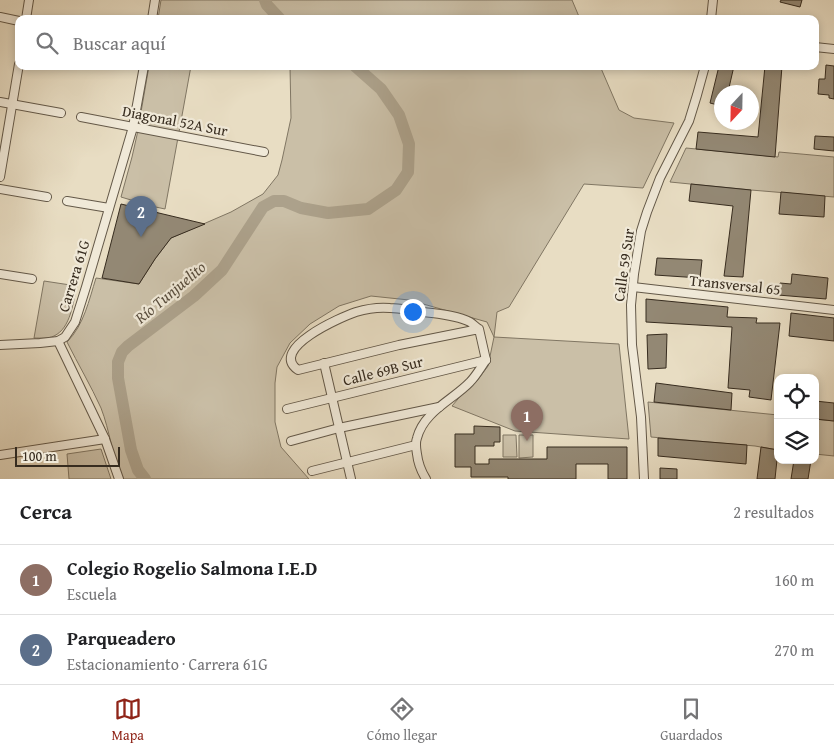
<!DOCTYPE html>
<html lang="es">
<meta charset="utf-8">
<style>
:root{--surface:#fff;--page:#f2f2f2;--text:#202124;--muted:#757577;--line:#e0e0e0;--accent:#8f2418}
body{margin:0;font-family:"Gentium Book Plus",serif;background:var(--page);color:var(--text)}
.controls{position:absolute;right:15px;bottom:15px;display:grid;overflow:hidden;border-radius:10px;box-shadow:0 2px 8px #0003}
.controls button{width:45px;height:45px;display:grid;place-items:center;padding:0;border:0;border-bottom:1px solid var(--line);background:var(--surface);color:var(--text);font:25px sans-serif}
.compass{position:absolute;left:714px;top:85px;width:45px;height:45px;border-radius:50%;background:var(--surface);box-shadow:0 2px 8px #0003;rotate:202deg}
.scale{position:absolute;left:15px;bottom:12px;width:105px;box-sizing:border-box;padding-left:5px;border:2px solid #372c1f;border-top:0;font-size:14px;line-height:18px;white-space:nowrap;color:#372c1f;-webkit-text-stroke:4px #f0e9d8;paint-order:stroke}
.you{position:absolute;left:412px;top:311px;width:18px;height:18px;margin:-12px;border:4px solid #fff;border-radius:50%;background:#1a73e8;box-shadow:0 0 0 8px #1a73e833}
.badge{display:grid;place-items:center;width:32px;height:32px;border-radius:50%;background:var(--accent);color:#fff;font-size:16px;font-weight:700}
.pin{position:absolute;translate:-50% -41px;filter:drop-shadow(0 1px 2px #0008)}
.pin::after{content:'';position:absolute;top:26px;width:18px;height:15px;background:inherit;clip-path:polygon(0 0,100% 0,50% 100%)}
.list{margin:0;padding:0;list-style:none}
h2{display:flex;justify-content:space-between;align-items:center;height:65px;margin:0;padding:0 20px;font-size:21px}
h2 small{font-size:16px;font-weight:400;color:var(--muted)}
.list li{display:grid;grid-template-columns:32px 1fr auto;gap:15px;align-items:center;box-sizing:border-box;height:70px;padding:0 20px;border-top:1px solid var(--line)}
.list b{display:block;font-size:19px;white-space:nowrap}
.list p{margin:0;font-size:16px;white-space:nowrap;color:var(--muted)}
.list em{font-size:16px;font-style:normal;color:var(--muted)}
.icon{flex:none;width:28px;height:28px;fill:none;stroke:currentColor;stroke-width:2;stroke-linecap:round;stroke-linejoin:round}
.map{position:relative;flex:none;width:834px;height:479px;overflow:hidden}
.search{position:absolute;background:var(--surface);box-shadow:0 2px 8px #0003;left:15px;right:15px;top:15px;height:55px;display:flex;align-items:center;gap:12px;box-sizing:border-box;padding:0 18px;border-radius:10px;color:var(--muted);font-size:19px}
.sheet{height:205px;background:var(--surface)}
nav{display:flex;justify-content:space-around;align-items:center;box-sizing:border-box;height:70px;border-top:1px solid var(--line);background:var(--surface);font-size:14px;color:var(--muted)}
nav a{display:grid;justify-items:center;gap:2px}
nav .on{color:var(--accent)}
.map>svg:first-child{display:block}
.green{fill:#cabfa7;stroke:#807663}
.lines{fill:none;stroke-linecap:round;stroke-linejoin:round}
.river{stroke:#aca18b;stroke-width:12}
.building{fill:#938874;stroke:#372c1f}
.minor-casing{stroke:#635848;stroke-width:10}
.minor{stroke:#f0e9d8;stroke-width:8}
.labels{text-anchor:middle;stroke-width:4.5;stroke-linejoin:round;paint-order:stroke}
.street-label{font-size:15px;fill:#372c1f;stroke:#f0e9d8}
.water-label{font-size:16px;font-style:italic;fill:#5a4f3f;stroke:#f0e9d8}
</style>
<div class="map">
<svg width="834" height="479" viewBox="0 0 834 479">
<rect width="100%" height="100%" fill="#e8ddc3"/>
<filter id="stains"><feTurbulence type="fractalNoise" baseFrequency=".004" numOctaves="4"/><feColorMatrix values="0 0 0 0 .2 0 0 0 0 .09 0 0 0 0 .02 0 0 0 .5 -.17"/></filter>
<radialGradient id="worn" r=".72"><stop offset=".6" stop-color="#630" stop-opacity="0"/><stop offset="1" stop-color="#630" stop-opacity=".3"/></radialGradient>
<g class="green">
<path d="M161,0H572L580,19H158Z"/>
<path d="M149,66H191L165,209L151,206L121,197L132,157L137,135Z"/>
<path d="M290,66H600L619,110L634,118L674,123L643,188L584,184L509,307L497,312L494,337L619,344L629,439L515,431L452,406L463,393L477,381L488,366L494,337L487,322L409,300L371,296L339,306L310,324L290,343L277,367L275,383V422L281,447L309,479H123C112,457 110,431 101,408C91,386 78,364 67,342C84,325 89,300 96,278L139,284L155,259L171,238L231,212L263,194L278,175L282,160L291,118Z"/>
<path d="M686,148L778,157L779,152L834,157V197L751,190L670,182Z"/>
<path d="M44,281L77,286C73,302 71,328 54,336C48,339 41,338 34,338Z"/>
<path d="M648,402L778,415V450L755,446L651,437Z"/>
<path d="M815,419L834,421V456L815,454Z"/>
<path d="M503,435H516L517,457H503Z"/>
<path d="M519,435H533V457L519,458Z"/>
<path d="M101,449L111,479H69L67,454Z"/>
</g>
<g class="lines">
<g class="river">
<path d="M265,0L267,5L280,19"/>
<path d="M145,479L138,470L131,450L118,378V362L122,352L128,346L194,296L222,270L263,207L274,201H284L301,208L328,213L368,209L396,190L408,172L409,144L399,115L381,89L355,66"/>
</g>
</g>
<g class="building">
<path d="M781,0H802L800,7L780,2Z"/>
<path d="M826,65L834,66V99L829,98V95L818,94L819,79H825Z"/>
<path d="M719,66H734L728,92H722V106L710,103Z"/>
<path d="M765,66H782L775,157L696,149L698,132L758,137Z"/>
<path d="M815,136L834,137V151L814,149Z"/>
<path d="M691,184L751,190L743,277L724,276L733,206L689,201Z"/>
<path d="M781,192L825,196L824,217L779,214Z"/>
<path d="M121,204L205,224L171,238L155,259L139,284L102,278Z"/>
<path d="M657,258L702,260L700,278L655,275Z"/>
<path d="M792,274L828,278L826,299L778,295L780,283L791,284Z"/>
<path d="M646,299L728,307L727,317L757,318L756,323H780L771,400L749,397L750,390L728,388L732,327L646,322Z"/>
<path d="M791,313L834,318V341L789,336Z"/>
<path d="M667,334L666,368L648,369L647,335Z"/>
<path d="M656,383L732,393L731,410L654,402Z"/>
<path d="M815,401L834,403V421L815,419Z"/>
<path d="M474,426L500,427V442H494V446H475V464H489V459H547V447H627V479H608V464H576V479H508V477H471V467H455V434H474Z"/>
<path d="M658,438L747,445L746,464L658,456Z"/>
<path d="M761,447L778,450L775,479H757Z"/>
<path d="M794,460H811L808,479H791Z"/>
<path d="M660,468L677,469V479H660Z"/>
</g>
<g class="lines">
<defs>
<g id="minor">
<path d="M0,17L19,21"/>
<path d="M26,19L29,0"/>
<path d="M152,19L155,0"/>
<path d="M711,19L713,0"/>
<path d="M815,47L834,49"/>
<path d="M0,102L61,113"/>
<path d="M81,117L264,152"/>
<path d="M0,177L19,64"/>
<path d="M0,189L47,197"/>
<path d="M67,201L109,208"/>
<path d="M0,274L32,279"/>
<path d="M633,287L834,310"/>
<path d="M479,329L399,345L298,370C268,349 341,317 356,312C366,309 379,307 390,308C399,308 408,310 417,311C434,314 454,314 470,322C473,324 476,327 479,329L486,360"/>
<path d="M58,341L105,439L119,479"/>
<path d="M0,345L40,343L58,341L65,337L75,322L86,287L133,127L144,66"/>
<path d="M324,363L351,479"/>
<path d="M287,409L486,360"/>
<path d="M291,441L339,428L439,407"/>
<path d="M0,455L105,439"/>
<path d="M312,471L416,445"/>
<path d="M426,479C421,471 418,463 417,454C416,448 415,443 417,438C424,411 453,400 470,382C476,376 481,367 486,360"/>
<path d="M644,479L641,417L632,345L631,305L634,274L641,231L647,212L660,178L689,121L697,95L705,66"/>
</g>
</defs>
<use href="#minor" class="minor-casing"/>
<use href="#minor" class="minor"/>
</g>
<g class="labels">
<g class="street-label">
<text transform="translate(175 121) rotate(11)" y="5">Diagonal 52A Sur</text>
<text transform="translate(624 265) rotate(-82)" y="5">Calle 59 Sur</text>
<text transform="translate(74 276) rotate(-73)" y="5">Carrera 61G</text>
<text transform="translate(735 285) rotate(6)" y="5">Transversal 65</text>
<text transform="translate(383 371) rotate(-14)" y="5">Calle 69B Sur</text>
</g>
<g class="water-label">
<text transform="translate(170 292) rotate(-40)" y="6">Río Tunjuelito</text>
</g>
</g>
<rect width="100%" height="100%" filter="url(#stains)"/>
<rect width="100%" height="100%" fill="url(#worn)"/>
</svg>
<div class="controls">
<button><svg class="icon" aria-label="locate" viewBox="0 0 24 24"><circle cx="12" cy="12" r="6"/><path d="M12 2v4M12 18v4M2 12h4M18 12h4"/></svg></button>
<button><svg class="icon" aria-label="layers" viewBox="0 0 24 24"><path d="M12 4l9 5-9 5-9-5zM3 14l9 5 9-5"/></svg></button>
</div>
<svg class="compass" viewBox="-18 -18 36 36"><path d="M0-13l5 13h-10z" fill="#e53935"/><path d="M0 13l5-13h-10z" fill="#757577"/></svg>
<div class="scale">100 m</div>
<div class="you"></div>
<div class="pin badge" style="left:527px;top:441px;background:#8d6e63">1</div>
<div class="pin badge" style="left:141px;top:237px;background:#5c6f8a">2</div>
<div class="search"><svg class="icon" aria-label="search" viewBox="0 0 24 24"><circle cx="10" cy="10" r="6"/><path d="M15 15l6 6"/></svg>Buscar aquí</div>
</div>
<section class="sheet">
<h2>Cerca<small>2 resultados</small></h2>
<ul class="list">
<li><span class="badge" style="background:#8d6e63">1</span><div><b>Colegio Rogelio Salmona I.E.D</b><p>Escuela</p></div><em>160 m</em></li>
<li><span class="badge" style="background:#5c6f8a">2</span><div><b>Parqueadero</b><p>Estacionamiento · Carrera 61G</p></div><em>270 m</em></li>
</ul>
</section>
<nav>
<a class="on"><svg class="icon" aria-label="map" viewBox="0 0 24 24"><path d="M3 6l6-2 6 2 6-2v14l-6 2-6-2-6 2zM9 4v14M15 6v14"/></svg>Mapa</a>
<a><svg class="icon" aria-label="directions" viewBox="0 0 24 24"><path d="M12 3l9 9-9 9-9-9zM9 14v-3h6M13 9l2 2-2 2"/></svg>Cómo llegar</a>
<a><svg class="icon" aria-label="saved" viewBox="0 0 24 24"><path d="M7 4h10v16l-5-4-5 4z"/></svg>Guardados</a>
</nav>
